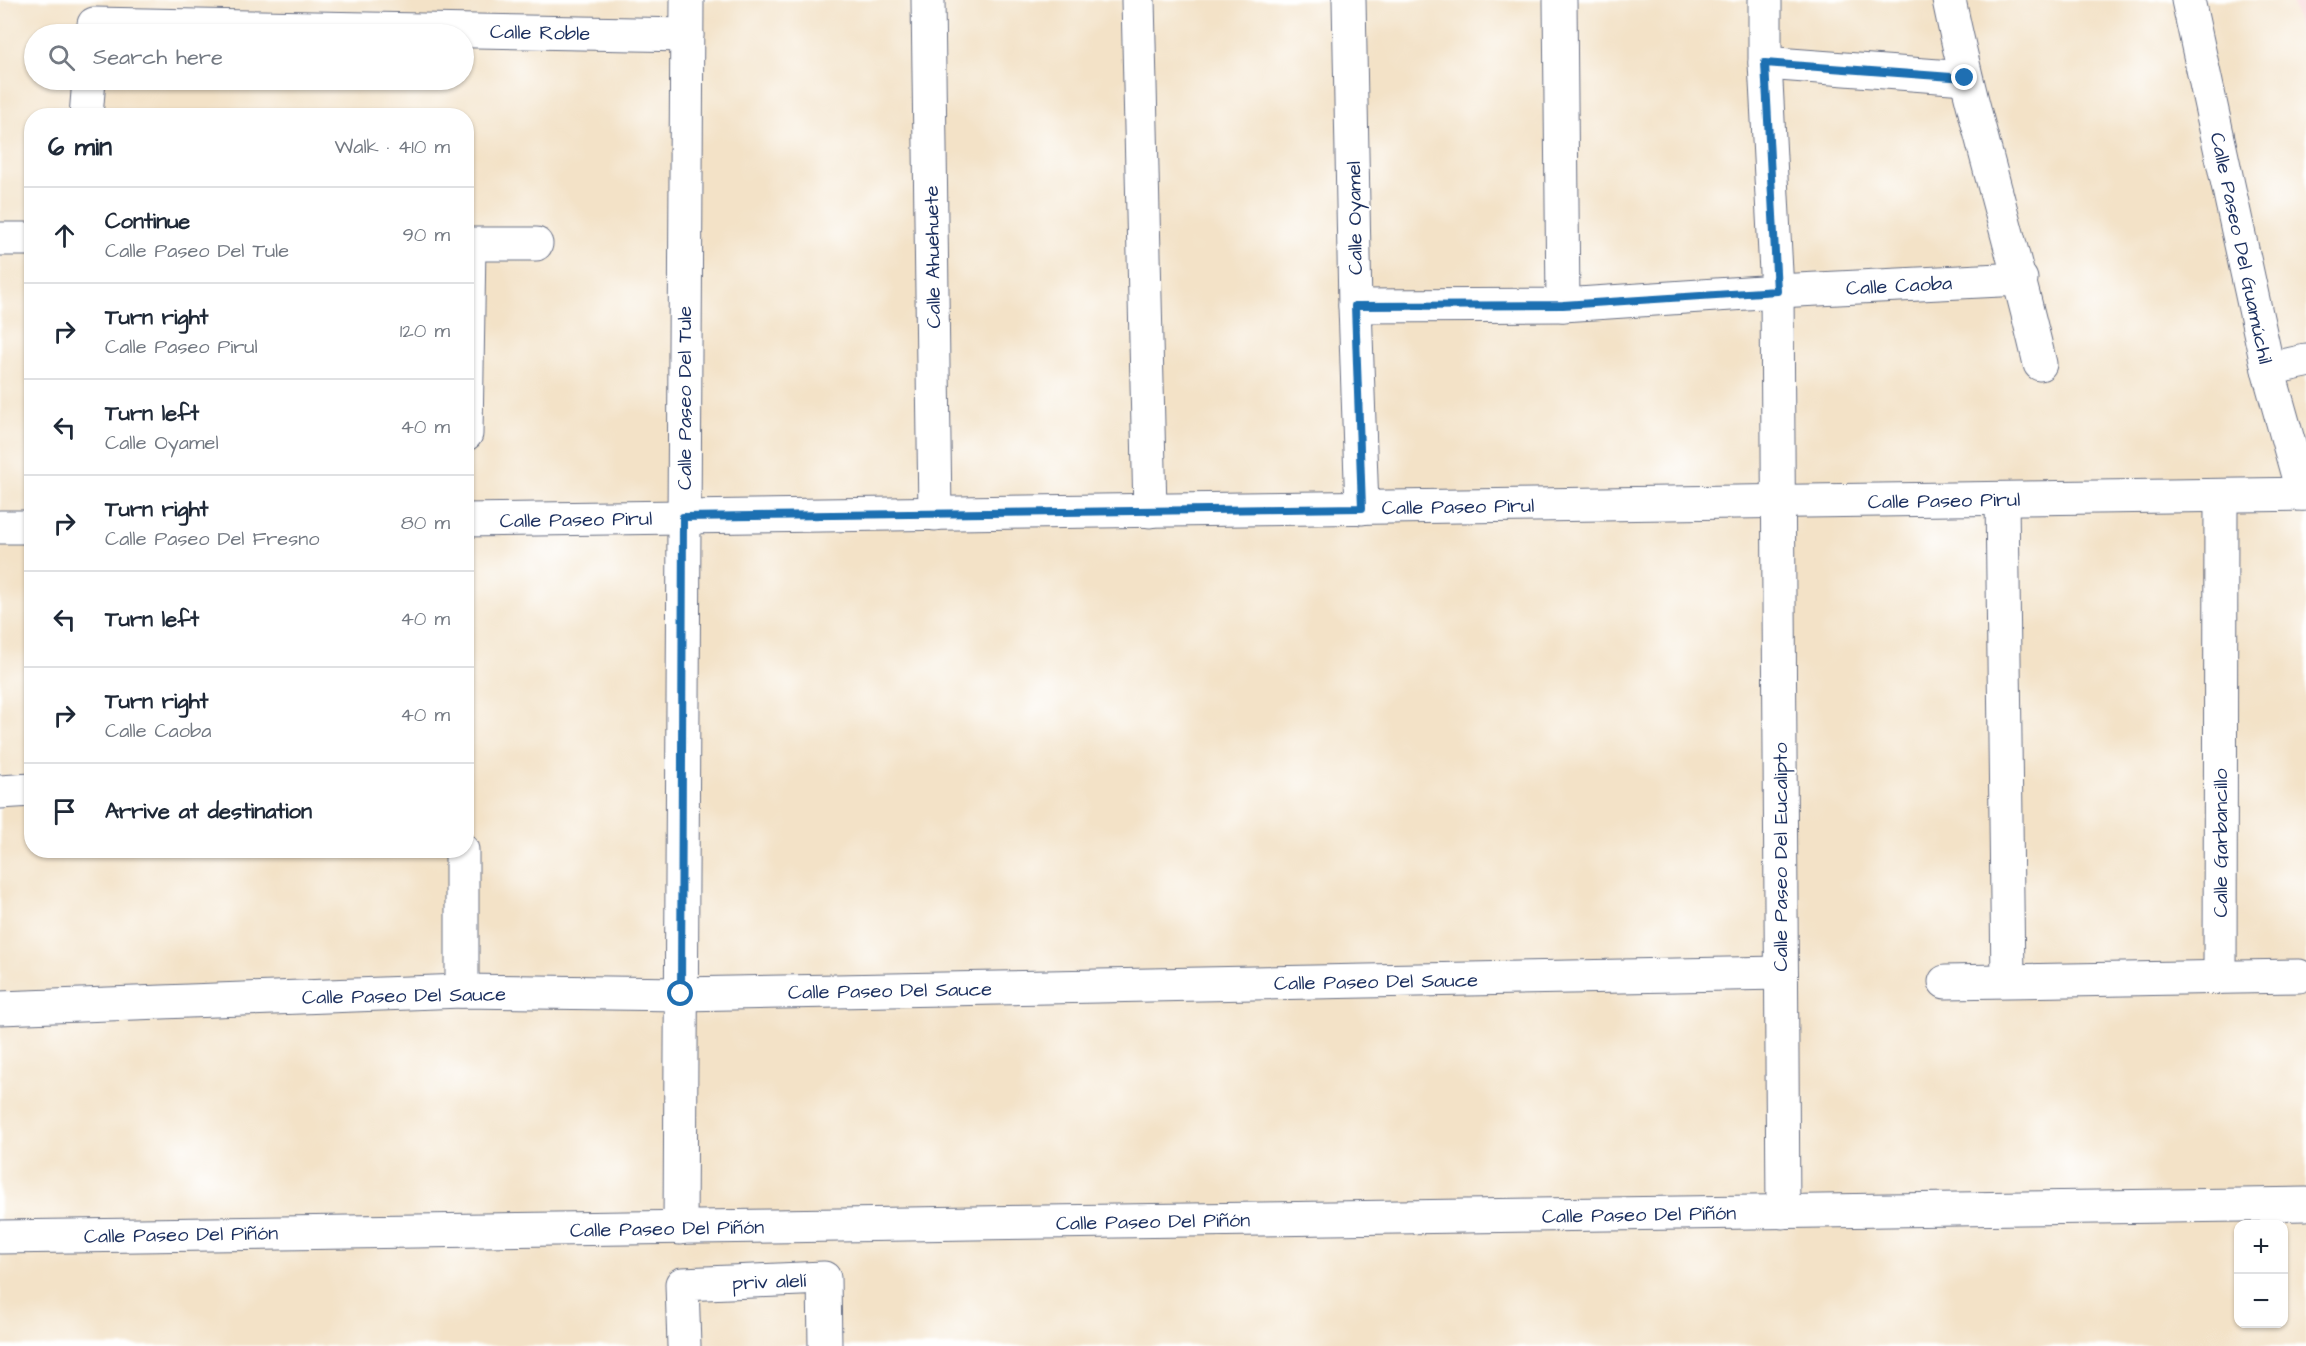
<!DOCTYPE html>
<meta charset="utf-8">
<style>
:root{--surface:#fff;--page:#f2f2f3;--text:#1f2937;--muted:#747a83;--line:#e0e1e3}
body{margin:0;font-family:"Architects Daughter",sans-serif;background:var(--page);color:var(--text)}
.controls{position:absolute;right:18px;bottom:18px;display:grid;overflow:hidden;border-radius:12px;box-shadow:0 2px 4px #0004}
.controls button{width:54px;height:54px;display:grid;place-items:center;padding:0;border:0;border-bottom:2px solid var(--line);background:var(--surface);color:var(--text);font:30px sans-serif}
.stop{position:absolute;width:18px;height:18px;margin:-14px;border:4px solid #1f6fb2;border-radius:50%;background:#fff}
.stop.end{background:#1f6fb2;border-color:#fff;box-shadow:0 2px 6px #0008}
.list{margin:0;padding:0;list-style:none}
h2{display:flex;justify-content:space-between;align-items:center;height:78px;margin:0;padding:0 24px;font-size:26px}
h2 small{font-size:20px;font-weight:400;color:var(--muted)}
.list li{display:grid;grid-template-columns:39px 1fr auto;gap:18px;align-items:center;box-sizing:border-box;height:96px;padding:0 24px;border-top:2px solid var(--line)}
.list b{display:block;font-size:22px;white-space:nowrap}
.list p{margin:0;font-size:20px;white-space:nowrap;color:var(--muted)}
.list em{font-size:20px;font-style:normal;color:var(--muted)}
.icon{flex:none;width:33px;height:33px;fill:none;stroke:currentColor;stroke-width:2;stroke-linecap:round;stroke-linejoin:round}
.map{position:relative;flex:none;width:2306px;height:1346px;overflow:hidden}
.search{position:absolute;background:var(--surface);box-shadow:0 2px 4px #0004;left:24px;top:24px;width:450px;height:66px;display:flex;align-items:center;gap:15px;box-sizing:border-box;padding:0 21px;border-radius:33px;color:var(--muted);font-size:22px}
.panel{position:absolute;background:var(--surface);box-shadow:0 2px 4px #0004;left:24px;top:108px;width:450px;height:750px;border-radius:24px}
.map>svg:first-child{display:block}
.built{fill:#f7cfd1}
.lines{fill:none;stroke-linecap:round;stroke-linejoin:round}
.minor-casing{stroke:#676e83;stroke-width:35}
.minor{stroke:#fff;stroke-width:33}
.route{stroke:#1f6fb2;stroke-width:8}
.labels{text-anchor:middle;stroke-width:4.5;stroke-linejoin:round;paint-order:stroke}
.street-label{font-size:20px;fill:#1b2f5e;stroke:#fff}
</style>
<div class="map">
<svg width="2306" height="1346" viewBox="0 0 2306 1346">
<rect width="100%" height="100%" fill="#fff"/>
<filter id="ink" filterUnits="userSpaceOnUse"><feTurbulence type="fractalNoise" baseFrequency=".0167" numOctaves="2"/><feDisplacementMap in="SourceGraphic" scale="12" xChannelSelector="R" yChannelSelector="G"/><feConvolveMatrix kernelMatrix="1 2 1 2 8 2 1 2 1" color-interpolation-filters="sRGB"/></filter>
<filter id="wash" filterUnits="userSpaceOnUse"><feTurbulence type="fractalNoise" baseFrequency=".008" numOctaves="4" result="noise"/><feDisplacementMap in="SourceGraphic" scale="24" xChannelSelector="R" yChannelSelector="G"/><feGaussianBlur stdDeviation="1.35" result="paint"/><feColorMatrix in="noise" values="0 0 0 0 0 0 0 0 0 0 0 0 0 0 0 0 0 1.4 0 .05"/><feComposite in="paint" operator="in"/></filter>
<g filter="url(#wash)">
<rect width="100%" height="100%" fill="#f3e2c7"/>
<path class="built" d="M2292,0H2306V59Z"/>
</g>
<g filter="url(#ink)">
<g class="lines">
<defs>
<g id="minor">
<path d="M928,0L935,514"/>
<path d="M1138,0L1150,511"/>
<path d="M1349,0L1355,306L1362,508"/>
<path d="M1560,0L1563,305"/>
<path d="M1765,0V63L1777,291L1783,1212"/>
<path d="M1949,0C1974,123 2012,242 2040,364"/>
<path d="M2188,0L2268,369L2303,494"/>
<path d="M94,24L687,35"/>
<path d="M1765,63L1965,78"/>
<path d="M86,116L89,80"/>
<path d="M0,239H32"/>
<path d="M466,244H536"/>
<path d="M1355,306L1563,305L1777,291L2021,279"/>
<path d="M2268,369L2306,361"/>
<path d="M466,434L469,244"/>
<path d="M2002,499L2008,980"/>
<path d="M466,520L2306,494"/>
<path d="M0,527H32"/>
<path d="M0,792L32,790"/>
<path d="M2220,977L2221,496"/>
<path d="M1945,982L2299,976"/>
<path d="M462,991V850"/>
<path d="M0,1008L462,991L681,994L1781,973"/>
<path d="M680,1228L687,0"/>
<path d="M0,1237L2306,1204"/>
<path d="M684,1346L682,1284L824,1278L825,1346"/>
</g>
</defs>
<use href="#minor" class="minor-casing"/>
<use href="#minor" class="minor"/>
</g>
</g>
<g class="lines" filter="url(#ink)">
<path class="route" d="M681,994L683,517L1362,508L1355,306L1563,305L1777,291L1765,63L1965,78"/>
</g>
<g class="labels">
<g class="street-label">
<text transform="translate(540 32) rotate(1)" y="7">Calle Roble</text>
<text transform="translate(1354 218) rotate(-91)" y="7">Calle Oyamel</text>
<text transform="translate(2242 248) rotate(78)" y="7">Calle Paseo Del Guamúchil</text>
<text transform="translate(932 257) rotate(-91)" y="7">Calle Ahuehuete</text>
<text transform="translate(1899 285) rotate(-3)" y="7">Calle Caoba</text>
<text transform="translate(684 398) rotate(-90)" y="7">Calle Paseo Del Tule</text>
<text transform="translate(1944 500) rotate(-1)" y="7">Calle Paseo Pirul</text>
<text transform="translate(1458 506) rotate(-1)" y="7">Calle Paseo Pirul</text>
<text transform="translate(576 519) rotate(-1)" y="7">Calle Paseo Pirul</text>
<text transform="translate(2220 843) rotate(-90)" y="7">Calle Garbancillo</text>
<text transform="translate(1780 857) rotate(-90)" y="7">Calle Paseo Del Eucalipto</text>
<text transform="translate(1376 981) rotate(-1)" y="7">Calle Paseo Del Sauce</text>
<text transform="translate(890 990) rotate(-1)" y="7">Calle Paseo Del Sauce</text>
<text transform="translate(404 995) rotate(-1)" y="7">Calle Paseo Del Sauce</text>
<text transform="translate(1639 1214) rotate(-1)" y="7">Calle Paseo Del Piñón</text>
<text transform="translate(1153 1221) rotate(-1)" y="7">Calle Paseo Del Piñón</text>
<text transform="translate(667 1228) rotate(-1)" y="7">Calle Paseo Del Piñón</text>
<text transform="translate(181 1234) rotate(-1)" y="7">Calle Paseo Del Piñón</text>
<text transform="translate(769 1281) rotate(-2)" y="7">priv alelí</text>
</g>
</g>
</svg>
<div class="controls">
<button>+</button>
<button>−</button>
</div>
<div class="stop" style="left:681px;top:994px"></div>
<div class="stop end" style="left:1965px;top:78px"></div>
<div class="search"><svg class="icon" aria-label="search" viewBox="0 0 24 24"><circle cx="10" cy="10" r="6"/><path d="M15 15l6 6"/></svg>Search here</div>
<section class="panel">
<h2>6 min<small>Walk · 410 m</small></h2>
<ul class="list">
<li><svg class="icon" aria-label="ahead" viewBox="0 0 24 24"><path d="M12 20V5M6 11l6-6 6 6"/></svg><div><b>Continue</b><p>Calle Paseo Del Tule</p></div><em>90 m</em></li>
<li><svg class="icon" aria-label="right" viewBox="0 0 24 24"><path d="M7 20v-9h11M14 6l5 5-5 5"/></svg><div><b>Turn right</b><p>Calle Paseo Pirul</p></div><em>120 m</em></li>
<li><svg class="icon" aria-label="left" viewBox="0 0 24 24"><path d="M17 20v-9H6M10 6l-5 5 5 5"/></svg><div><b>Turn left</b><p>Calle Oyamel</p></div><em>40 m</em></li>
<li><svg class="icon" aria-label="right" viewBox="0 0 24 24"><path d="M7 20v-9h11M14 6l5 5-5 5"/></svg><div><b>Turn right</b><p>Calle Paseo Del Fresno</p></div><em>80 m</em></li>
<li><svg class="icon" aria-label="left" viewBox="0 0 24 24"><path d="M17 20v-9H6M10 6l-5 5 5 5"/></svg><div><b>Turn left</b></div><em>40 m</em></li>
<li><svg class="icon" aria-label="right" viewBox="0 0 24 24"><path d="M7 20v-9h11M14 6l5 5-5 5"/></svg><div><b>Turn right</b><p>Calle Caoba</p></div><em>40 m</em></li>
<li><svg class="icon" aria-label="arrive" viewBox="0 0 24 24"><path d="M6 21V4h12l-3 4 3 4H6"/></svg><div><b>Arrive at destination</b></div></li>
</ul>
</section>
</div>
